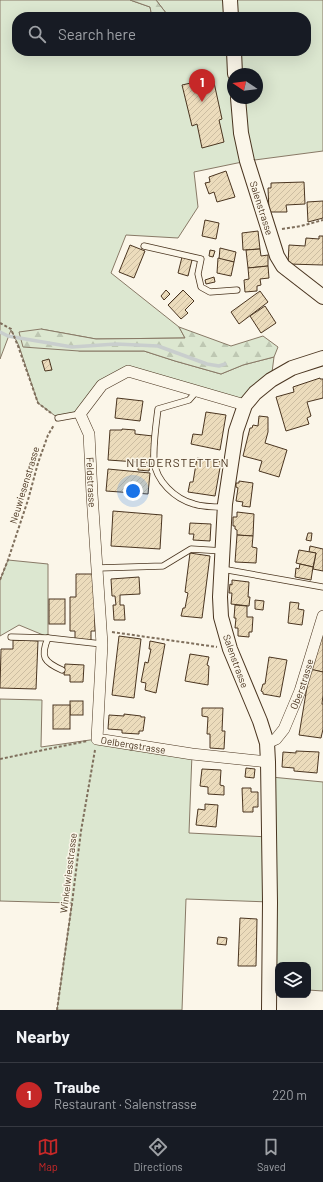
<!DOCTYPE html>
<meta charset="utf-8">
<style>
:root{--surface:#171b24;--page:#242831;--text:#f1f3f6;--muted:#9ea1a6;--line:#363941;--accent:#c62828}
body{margin:0;font-family:Barlow,sans-serif;background:var(--page);color:var(--text)}
.controls{position:absolute;right:12px;bottom:12px;display:grid;overflow:hidden;border-radius:8px;box-shadow:0 4px 16px #0002}
.controls button{width:36px;height:36px;display:grid;place-items:center;padding:0;border:0;border-bottom:1px solid var(--line);background:var(--surface);color:var(--text);font:20px sans-serif}
.compass{position:absolute;left:227px;top:68px;width:36px;height:36px;border-radius:50%;background:var(--surface);box-shadow:0 4px 16px #0002;rotate:283deg}
.you{position:absolute;left:133px;top:491px;width:14px;height:14px;margin:-10px;border:3px solid #fff;border-radius:50%;background:#1a73e8;box-shadow:0 0 0 6px #1a73e833}
.badge{display:grid;place-items:center;width:26px;height:26px;border-radius:50%;background:var(--accent);color:#fff;font-size:13px;font-weight:700}
.pin{position:absolute;translate:-50% -33px;filter:drop-shadow(0 1px 2px #0008)}
.pin::after{content:'';position:absolute;top:21px;width:14px;height:12px;background:inherit;clip-path:polygon(0 0,100% 0,50% 100%)}
.list{margin:0;padding:0;list-style:none}
h2{display:flex;justify-content:space-between;align-items:center;height:52px;margin:0;padding:0 16px;font-size:17px}
h2 small{font-size:13px;font-weight:400;color:var(--muted)}
.list li{display:grid;grid-template-columns:26px 1fr auto;gap:12px;align-items:center;box-sizing:border-box;height:64px;padding:0 16px;border-top:1px solid var(--line)}
.list b{display:block;font-size:15px;white-space:nowrap}
.list p{margin:0;font-size:13px;white-space:nowrap;color:var(--muted)}
.list em{font-size:13px;font-style:normal;color:var(--muted)}
.icon{flex:none;width:22px;height:22px;fill:none;stroke:currentColor;stroke-width:2;stroke-linecap:round;stroke-linejoin:round}
.map{position:relative;flex:none;width:323px;height:1010px;overflow:hidden}
.search{position:absolute;background:var(--surface);box-shadow:0 4px 16px #0002;left:12px;right:12px;top:12px;height:44px;display:flex;align-items:center;gap:10px;box-sizing:border-box;padding:0 14px;border-radius:16px;color:var(--muted);font-size:15px}
.sheet{height:116px;background:var(--surface)}
nav{display:flex;justify-content:space-around;align-items:center;box-sizing:border-box;height:56px;border-top:1px solid var(--line);background:var(--surface);font-size:11px;color:var(--muted)}
nav a{display:grid;justify-items:center;gap:2px}
nav .on{color:var(--accent)}
.map>svg:first-child{display:block}
.green{fill:#dce7d0;stroke:#887966;fill-rule:evenodd}
.forest{fill:url(#forest-firs);stroke:#887966}
.lines{fill:none;stroke-linecap:round;stroke-linejoin:round}
.stream{stroke:#c9cecd;stroke-width:3.5}
.building{fill:url(#building-hatch);stroke:#4a3520}
.service-casing{stroke:#4a3520;stroke-width:7}
.minor-casing{stroke:#4a3520;stroke-width:12}
.tertiary-casing{stroke:#4a3520;stroke-width:16}
.path{stroke:#7f6f5c;stroke-width:2;stroke-dasharray:3 2;stroke-linecap:butt}
.service{stroke:#fbf6e9;stroke-width:5.5}
.minor{stroke:#fbf6e9;stroke-width:11}
.tertiary{stroke:#fbf6e9;stroke-width:14}
.labels{text-anchor:middle;stroke-width:3;stroke-linejoin:round;paint-order:stroke}
.street-label{font-size:10px;fill:#4a3520;stroke:#fbf6e9}
.quarter-label{font-size:12px;letter-spacing:1px;fill:#4a3520;stroke:#fbf6e9}
</style>
<div class="map">
<svg width="323" height="1010" viewBox="0 0 323 1010">
<defs>
<pattern id="forest-firs" width="22" height="20" patternUnits="userSpaceOnUse"><rect width="22" height="20" fill="#dce7d0"/><path d="M5 1l3.5 6h-7zM16 11l3.5 6h-7z" fill="#bec7b2"/></pattern>
<pattern id="building-hatch" width="6" height="6" patternUnits="userSpaceOnUse"><rect width="6" height="6" fill="#ecdcbc"/><path d="M-1 1l2-2M0 6l6-6M5 7l2-2" fill="none" stroke="#ccbda1"/></pattern>
</defs>
<rect width="100%" height="100%" fill="#fbf6e9"/>
<g class="green">
<path d="M0,0H130L150,7L152,17H17V51H306V17H163L166,13L156,0H323V151L247,161L194,172L198,207L178,238L126,235L111,273L179,327L185,338L96,339L41,329L79,351H144L175,361L221,374L243,365L274,357L271,380L245,405L128,371L102,385L80,414L58,418L38,403L19,346L11,330L0,359ZM233,74H257V98H233Z"/>
<path d="M8,560L48,564V637L19,625L0,636V580Z"/>
<path d="M0,699L42,700L41,747L97,739L192,754L189,833L269,837L271,777L323,782V991L308,990V965H278V990L269,989L270,902L186,899L182,1010H57L72,903L0,901Z"/>
</g>
<g class="forest">
<path d="M130,0H156L166,13L163,17H152L150,7Z"/>
<path d="M179,327L231,346L263,336L278,347L274,357L243,365L221,374L175,361L144,351H79L23,347L19,332L41,329L96,339L185,338Z"/>
</g>
<g class="lines">
<path class="stream" d="M0,332L8,336L72,347L116,344L158,346L207,364L219,366L225,364"/>
</g>
<g class="building">
<path d="M213,78L222,119L219,120L224,142L202,148L197,124L192,126L182,85Z"/>
<path d="M226,171L235,197L217,202L214,192L209,194L205,183L210,182L209,177Z"/>
<path d="M304,182L305,204L286,205L287,212H269L268,188H271V183Z"/>
<path d="M323,201V218L308,222L307,202Z"/>
<path d="M205,220L219,223L216,239L202,236Z"/>
<path d="M258,231L260,249L243,250L242,233Z"/>
<path d="M319,236H323V265L288,264L289,245L305,246L306,238L319,239Z"/>
<path d="M130,245L145,251L134,278L119,272Z"/>
<path d="M220,248L236,252L234,262L219,259Z"/>
<path d="M260,249L261,256L268,255V266L248,268L246,250Z"/>
<path d="M210,250L215,251L213,257L209,256Z"/>
<path d="M182,257L192,260L188,276L178,273Z"/>
<path d="M218,258L234,262L231,276L217,273Z"/>
<path d="M268,266L269,278L260,279L261,285L257,286V291L245,292L244,280L249,279L248,268Z"/>
<path d="M214,277L215,282L206,284L205,280Z"/>
<path d="M166,290L170,294L164,300L161,296Z"/>
<path d="M183,290L194,301L185,310L188,313L181,319L168,305Z"/>
<path d="M260,291L268,302L239,324L231,312Z"/>
<path d="M265,306L276,323L261,333L250,316Z"/>
<path d="M49,359L52,370L45,371L42,361Z"/>
<path d="M320,378V379H323V398L307,402L311,416L307,418L309,424L286,431L276,397L294,392L293,387Z"/>
<path d="M117,398L143,401L140,421L115,418Z"/>
<path d="M206,412L226,415L220,450L191,444L193,434L202,435Z"/>
<path d="M259,416L268,417V432L265,443L287,450L279,477L259,471L262,461L243,456L250,428H252L253,425L258,426Z"/>
<path d="M122,429L135,430V434L153,436L151,463L108,460L110,430H122Z"/>
<path d="M197,458L221,462L215,496L188,492L190,482H193Z"/>
<path d="M138,464L150,466L149,471L138,470Z"/>
<path d="M108,469L150,473L148,494L106,491Z"/>
<path d="M239,481L253,483L250,507L242,506L243,502L236,501L238,488L236,487V483H239Z"/>
<path d="M113,511L162,515L160,549L111,546Z"/>
<path d="M237,512L254,514L253,536L237,535V530L235,529V526H233V517H237Z"/>
<path d="M190,523L211,524L210,541L193,540L194,534H189Z"/>
<path d="M308,533H312L311,541L306,540Z"/>
<path d="M237,535L253,536L252,547L257,548L256,563L235,562Z"/>
<path d="M310,546L323,549V571L313,569L316,553L309,552Z"/>
<path d="M299,550L316,553L313,567L296,563Z"/>
<path d="M190,553L210,556L202,618L181,616L183,608H185L188,593L185,592Z"/>
<path d="M300,564L313,567L311,580L295,577L296,568L299,569Z"/>
<path d="M76,574H94L95,631H91V640H75V631H70V597H76Z"/>
<path d="M139,577L140,594L120,595V605H124L125,620H114L113,605H116L115,596H112L111,579Z"/>
<path d="M232,580L249,582L248,597H250L249,606L231,604L232,593H229L230,584L232,585Z"/>
<rect x="49" y="599" width="16" height="25"/>
<path d="M255,600L264,601L263,610L255,609Z"/>
<path d="M290,602L299,603L298,609L304,610L302,625L288,623Z"/>
<path d="M235,605L247,606V617H253L252,632H249V637L238,636V628H235L236,618H234Z"/>
<path d="M319,634L323,635V672L312,670Z"/>
<path d="M119,636L141,639L134,698L112,695Z"/>
<path d="M13,640L38,641L36,689L0,688L1,649H13Z"/>
<path d="M150,641L165,644L156,693L145,690L146,683L141,682L145,662L148,663L151,649H149Z"/>
<path d="M190,654L209,657L207,665L209,666L208,685L185,681Z"/>
<path d="M269,657L287,660L280,697L263,694V692L261,691L263,684H265Z"/>
<path d="M65,664L84,665L83,682H70V675H64Z"/>
<path d="M310,669L323,672V695L322,704H323V729L321,738L299,735Z"/>
<rect x="70" y="701" width="13" height="14"/>
<rect x="53" y="705" width="17" height="24"/>
<path d="M202,708H223L222,731H225L224,749L210,748V734H207L208,717L202,716Z"/>
<path d="M124,714L141,716V717H145L143,731H139V734L122,733V730L108,729L109,715L124,716Z"/>
<path d="M296,751L319,752L317,773L294,771V768L282,767L283,752L296,753Z"/>
<path d="M246,768L255,769L254,778L245,777Z"/>
<path d="M202,769L221,770L220,785L224,786V795L208,794V787L200,786Z"/>
<path d="M242,788H251V792H258V807H253V812H243Z"/>
<path d="M205,804L218,805L216,827L196,825L198,809L205,810Z"/>
<path d="M240,918L257,919L256,966H238Z"/>
<path d="M218,937L227,938L226,945L217,944Z"/>
</g>
<g class="lines">
<defs>
<g id="service">
<path d="M144,246L201,259L198,274L201,287L210,292L237,290"/>
<path d="M196,392L189,400L158,409C156,425 153,444 154,461C156,481 175,499 194,504C203,507 214,507 224,507"/>
<path d="M58,418L80,414"/>
<path d="M98,568L163,566L191,549L223,551"/>
<path d="M222,569L323,587"/>
<path d="M11,637L48,638L102,644"/>
<path d="M48,638C40,657 44,662 62,670"/>
</g>
<g id="minor">
<path id="s1" d="M245,405L128,371L102,385L80,414L89,434L92,494L102,644L97,739L192,754L268,762"/>
<path id="s2" d="M267,743L276,739L284,729L300,691L323,616"/>
</g>
<g id="tertiary">
<path d="M230,0L231,17"/>
<path d="M234,51L235,74"/>
<path id="s3" d="M238,98L241,133L247,161L277,256L283,266L323,297"/>
<path d="M269,1010L270,902L268,762L267,743L260,721L230,649L221,617L220,597L225,504L236,431L245,405L255,393L271,380L292,368L323,358"/>
</g>
</defs>
<use href="#service" class="service-casing"/>
<use href="#minor" class="minor-casing"/>
<use href="#tertiary" class="tertiary-casing"/>
<g class="path">
<path d="M282,229L301,226L323,220"/>
<path d="M0,323L11,329L18,346L38,403L51,413"/>
<path d="M0,580L8,560L28,500L38,463L48,435L54,425"/>
<path d="M112,632L217,647"/>
<path d="M0,759L87,741"/>
<path d="M57,1010L72,903L81,831L95,750"/>
</g>
<use href="#service" class="service"/>
<use href="#minor" class="minor"/>
<use href="#tertiary" class="tertiary"/>
</g>
<g class="labels">
<g class="street-label">
<text dy="4" stroke="none"><textPath href="#s3" startOffset="113">Salenstrasse</textPath></text>
<text dy="4" stroke="none"><textPath href="#s1" startOffset="258">Feldstrasse</textPath></text>
<text transform="translate(24 485) rotate(-73)" y="4">Neuwiesenstrasse</text>
<text transform="translate(236 661) rotate(70)" y="4">Salenstrasse</text>
<text dy="4" stroke="none"><textPath href="#s2" startOffset="71">Oberstrasse</textPath></text>
<text dy="4" stroke="none"><textPath href="#s1" startOffset="552">Oelbergstrasse</textPath></text>
<text transform="translate(68 873) rotate(-83)" y="4">Winkelwiesstrasse</text>
</g>
<g class="quarter-label">
<text x="178" y="467">NIEDERSTETTEN</text>
</g>
</g>
</svg>
<div class="controls">
<button><svg class="icon" aria-label="layers" viewBox="0 0 24 24"><path d="M12 4l9 5-9 5-9-5zM3 14l9 5 9-5"/></svg></button>
</div>
<svg class="compass" viewBox="-18 -18 36 36"><path d="M0-13l5 13h-10z" fill="#e53935"/><path d="M0 13l5-13h-10z" fill="#9ea1a6"/></svg>
<div class="you"></div>
<div class="pin badge" style="left:202px;top:102px">1</div>
<div class="search"><svg class="icon" aria-label="search" viewBox="0 0 24 24"><circle cx="10" cy="10" r="6"/><path d="M15 15l6 6"/></svg>Search here</div>
</div>
<section class="sheet">
<h2>Nearby<small></small></h2>
<ul class="list">
<li><span class="badge">1</span><div><b>Traube</b><p>Restaurant · Salenstrasse</p></div><em>220 m</em></li>
</ul>
</section>
<nav>
<a class="on"><svg class="icon" aria-label="map" viewBox="0 0 24 24"><path d="M3 6l6-2 6 2 6-2v14l-6 2-6-2-6 2zM9 4v14M15 6v14"/></svg>Map</a>
<a><svg class="icon" aria-label="directions" viewBox="0 0 24 24"><path d="M12 3l9 9-9 9-9-9zM9 14v-3h6M13 9l2 2-2 2"/></svg>Directions</a>
<a><svg class="icon" aria-label="saved" viewBox="0 0 24 24"><path d="M7 4h10v16l-5-4-5 4z"/></svg>Saved</a>
</nav>
